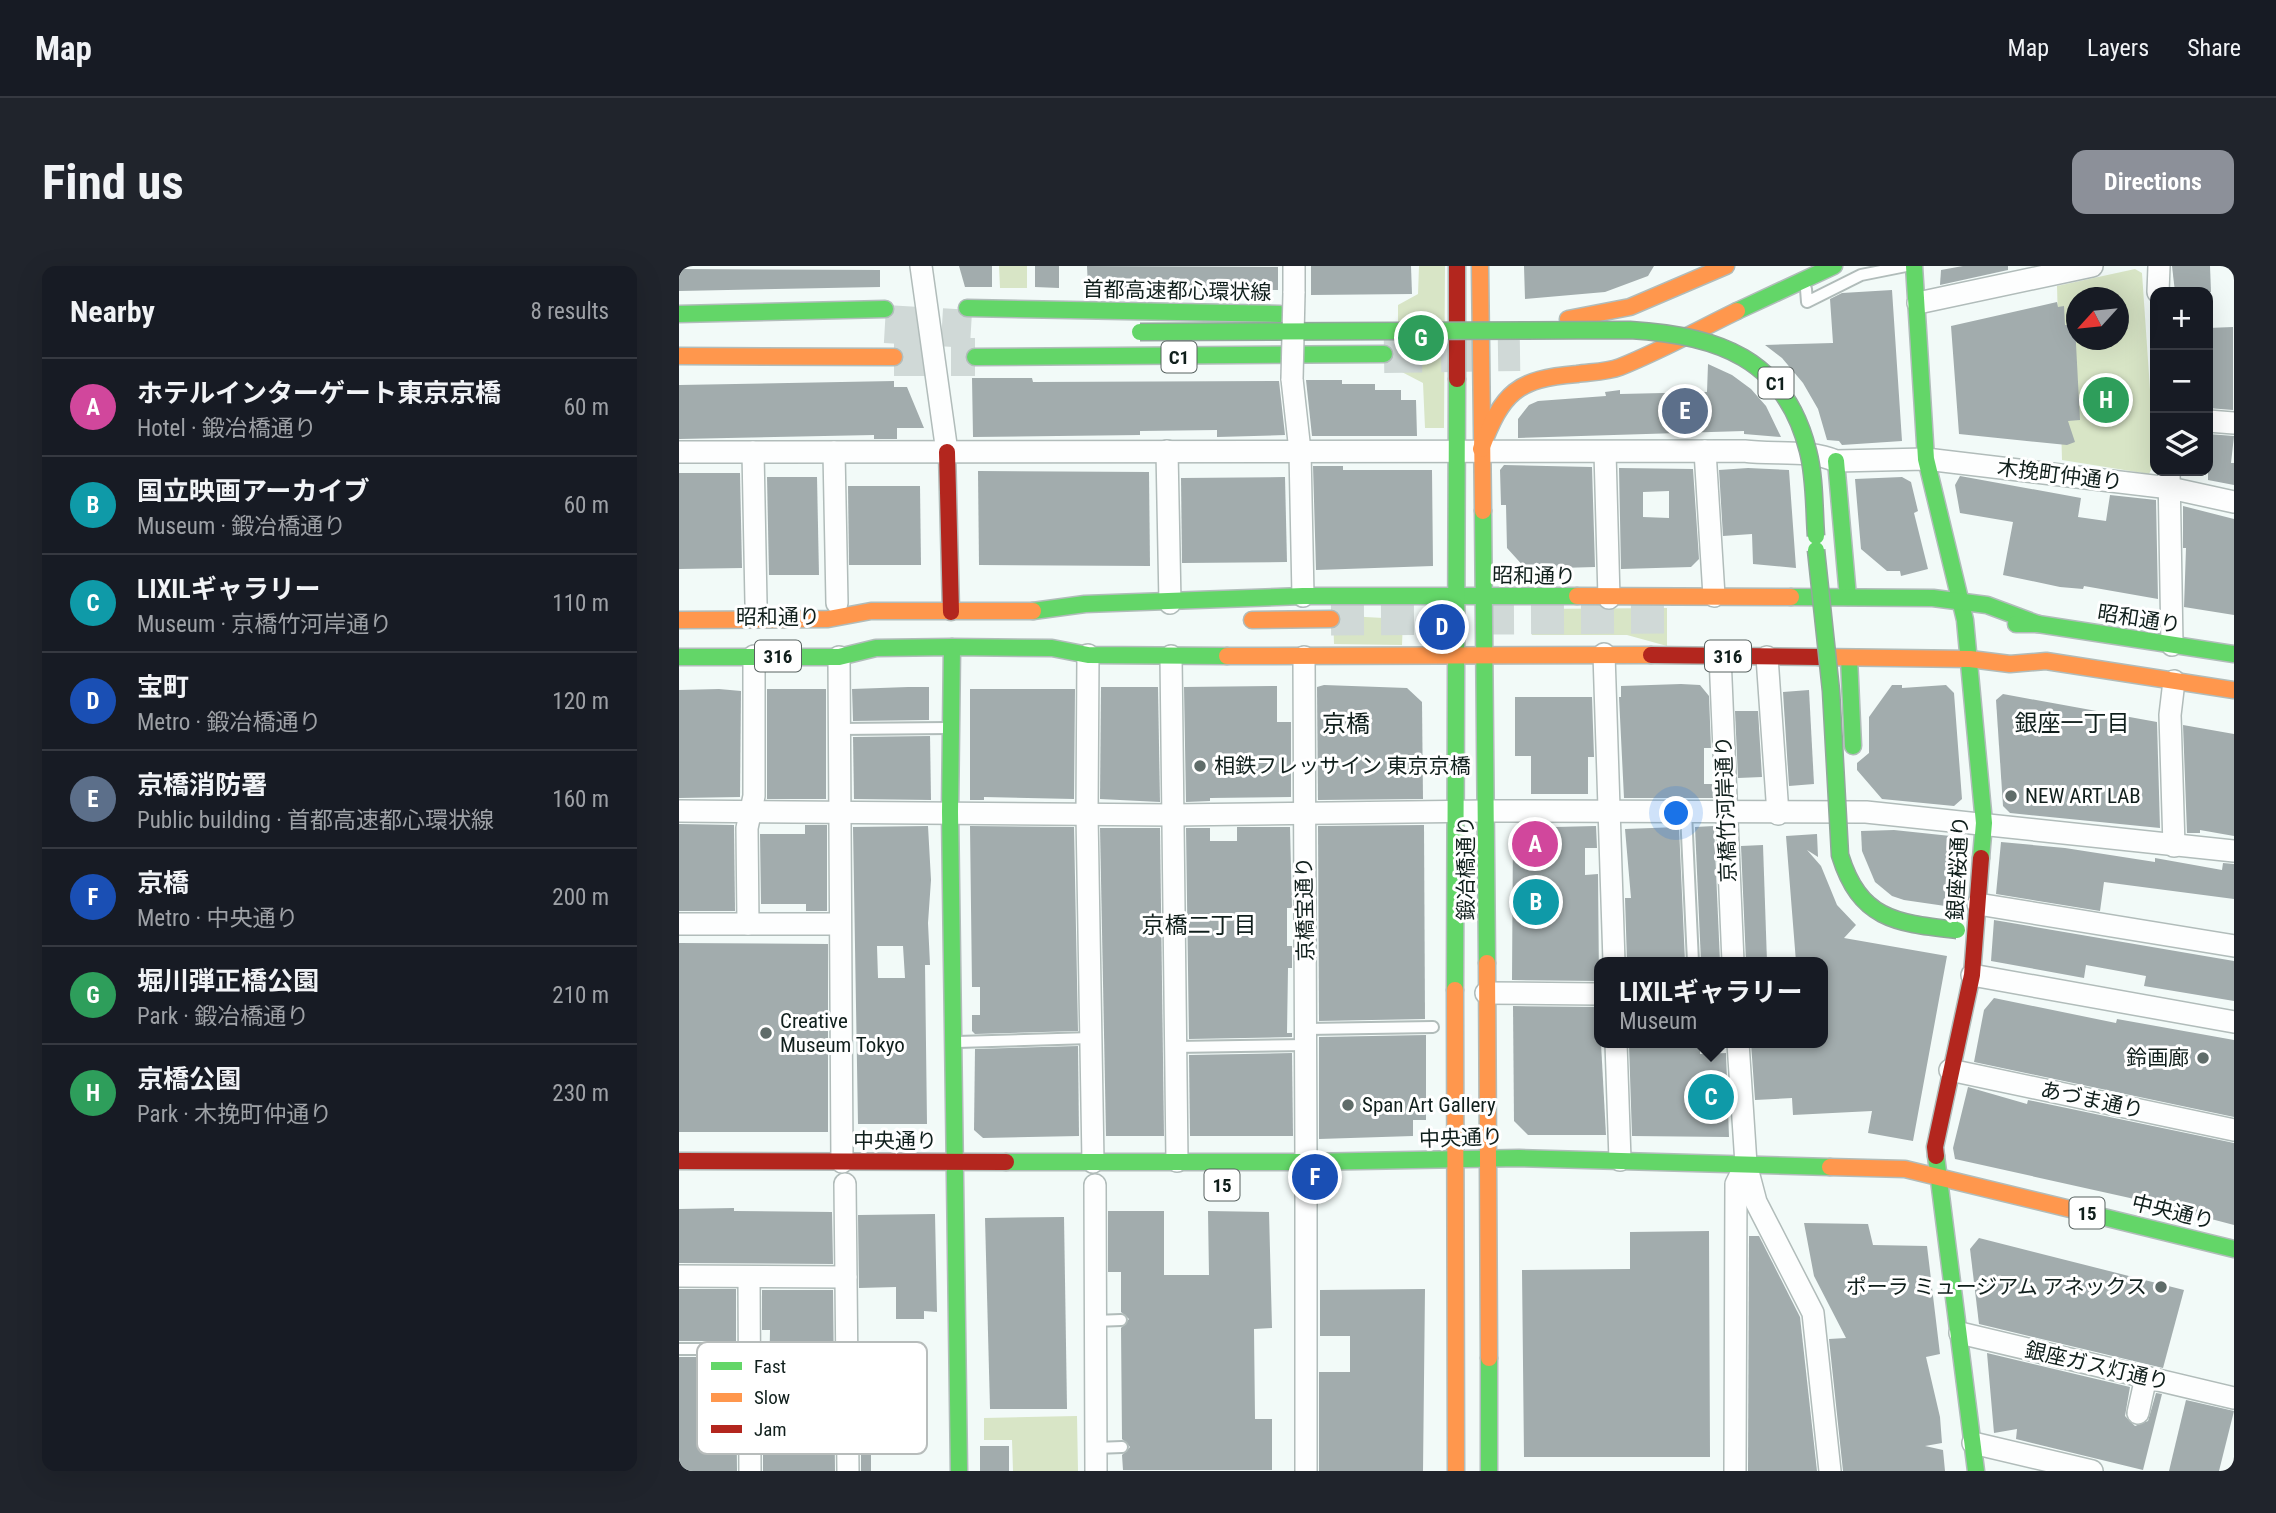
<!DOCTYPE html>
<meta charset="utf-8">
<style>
:root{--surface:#171b24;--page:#20242c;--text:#f1f3f6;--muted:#9ea1a6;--line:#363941;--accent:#8c9099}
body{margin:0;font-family:"Roboto Condensed","Noto Sans JP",sans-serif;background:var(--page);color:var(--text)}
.controls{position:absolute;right:21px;top:21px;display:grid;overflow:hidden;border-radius:14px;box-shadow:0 7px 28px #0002}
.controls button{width:63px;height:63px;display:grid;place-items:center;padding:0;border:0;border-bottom:2px solid var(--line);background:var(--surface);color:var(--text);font:35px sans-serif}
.compass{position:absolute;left:1387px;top:21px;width:63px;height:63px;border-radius:50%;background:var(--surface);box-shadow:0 7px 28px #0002;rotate:243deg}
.you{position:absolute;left:998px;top:548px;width:24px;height:24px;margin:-18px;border:5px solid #fff;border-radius:50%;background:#1a73e8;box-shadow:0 0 0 10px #1a73e833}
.badge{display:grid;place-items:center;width:46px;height:46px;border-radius:50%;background:var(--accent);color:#fff;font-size:23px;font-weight:700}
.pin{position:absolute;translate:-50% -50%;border:4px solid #fff;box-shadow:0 2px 7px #0006}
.popup{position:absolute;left:915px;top:691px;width:234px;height:91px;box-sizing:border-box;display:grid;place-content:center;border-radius:14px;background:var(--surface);filter:drop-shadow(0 2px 5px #0005);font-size:23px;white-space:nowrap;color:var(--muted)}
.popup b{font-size:26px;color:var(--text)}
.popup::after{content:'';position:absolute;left:50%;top:100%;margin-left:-14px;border:14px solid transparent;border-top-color:var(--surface)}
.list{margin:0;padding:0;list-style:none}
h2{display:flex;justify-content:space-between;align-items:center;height:91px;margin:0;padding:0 28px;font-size:30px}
h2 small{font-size:23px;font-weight:400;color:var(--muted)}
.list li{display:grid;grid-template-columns:46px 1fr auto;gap:21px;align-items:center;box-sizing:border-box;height:98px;padding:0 28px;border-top:2px solid var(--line)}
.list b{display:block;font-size:26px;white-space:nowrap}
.list p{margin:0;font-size:23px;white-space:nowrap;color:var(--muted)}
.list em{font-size:23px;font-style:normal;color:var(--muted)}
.icon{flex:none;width:38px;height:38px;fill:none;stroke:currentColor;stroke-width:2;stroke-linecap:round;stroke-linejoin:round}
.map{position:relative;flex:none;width:1555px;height:1205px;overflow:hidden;border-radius:14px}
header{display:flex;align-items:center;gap:42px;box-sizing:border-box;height:98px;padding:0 35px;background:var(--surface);border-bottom:2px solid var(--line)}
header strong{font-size:33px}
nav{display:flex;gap:38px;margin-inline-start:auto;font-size:24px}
.intro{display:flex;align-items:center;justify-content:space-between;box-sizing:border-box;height:168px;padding:0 42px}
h1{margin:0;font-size:49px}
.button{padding:18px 32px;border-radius:14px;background:var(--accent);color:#fff;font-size:24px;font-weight:700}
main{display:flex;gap:42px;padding:0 42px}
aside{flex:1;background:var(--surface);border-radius:14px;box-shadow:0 7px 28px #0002}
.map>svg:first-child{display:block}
.green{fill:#d8e5c6;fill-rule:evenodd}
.building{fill:#a2acad;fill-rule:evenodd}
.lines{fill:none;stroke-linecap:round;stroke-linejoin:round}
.primary-tunnel{stroke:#d0d9d7;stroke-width:33;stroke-dasharray:33 17;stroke-linecap:butt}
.highway-tunnel{stroke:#d0d9d7;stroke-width:38;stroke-dasharray:38 19;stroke-linecap:butt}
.lane-casing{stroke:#b1bcba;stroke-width:14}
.street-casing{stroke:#b1bcba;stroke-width:24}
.fast-casing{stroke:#b1bcba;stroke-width:19}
.slow-casing{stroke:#b1bcba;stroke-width:19}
.jam-casing{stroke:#b1bcba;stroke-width:19}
.lane{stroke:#fdfefe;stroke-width:10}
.street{stroke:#fdfefe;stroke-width:21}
.fast{stroke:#63d668;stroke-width:16}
.slow{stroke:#ff974d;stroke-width:16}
.jam{stroke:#b3261e;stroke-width:16}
.street-bridge-casing{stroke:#b1bcba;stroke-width:24;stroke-linecap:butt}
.fast-bridge-casing{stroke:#93a79c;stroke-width:19;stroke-linecap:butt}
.street-bridge{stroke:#fdfefe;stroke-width:21}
.fast-bridge{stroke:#63d668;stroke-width:16}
.poi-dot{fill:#5f6c69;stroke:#fff;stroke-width:2.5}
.labels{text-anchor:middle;stroke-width:6;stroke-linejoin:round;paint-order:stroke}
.shield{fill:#fff;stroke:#586260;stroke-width:2}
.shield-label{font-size:19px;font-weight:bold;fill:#101f1c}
.street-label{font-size:21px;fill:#101f1c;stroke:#fff}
.poi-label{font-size:21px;fill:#101f1c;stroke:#fff;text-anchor:start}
.neighbourhood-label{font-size:23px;fill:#101f1c;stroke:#fff}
.quarter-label{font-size:24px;fill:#101f1c;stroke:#fff}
.key{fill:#fff;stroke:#b7bcbb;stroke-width:2}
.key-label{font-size:19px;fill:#101f1c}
</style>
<header>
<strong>Map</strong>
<nav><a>Map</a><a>Layers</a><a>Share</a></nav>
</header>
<div class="intro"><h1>Find us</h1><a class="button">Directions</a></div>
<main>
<aside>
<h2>Nearby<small>8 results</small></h2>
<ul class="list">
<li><span class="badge" style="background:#d1479c">A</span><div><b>ホテルインターゲート東京京橋</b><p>Hotel · 鍛冶橋通り</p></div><em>60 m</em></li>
<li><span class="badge" style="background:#0f9aa8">B</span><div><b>国立映画アーカイブ</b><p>Museum · 鍛冶橋通り</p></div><em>60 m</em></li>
<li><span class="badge" style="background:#0f9aa8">C</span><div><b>LIXILギャラリー</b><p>Museum · 京橋竹河岸通り</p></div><em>110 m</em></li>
<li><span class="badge" style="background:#1a4fb4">D</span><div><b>宝町</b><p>Metro · 鍛冶橋通り</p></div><em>120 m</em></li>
<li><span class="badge" style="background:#5c6f8a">E</span><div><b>京橋消防署</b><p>Public building · 首都高速都心環状線</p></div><em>160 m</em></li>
<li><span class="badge" style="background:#1a4fb4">F</span><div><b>京橋</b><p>Metro · 中央通り</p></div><em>200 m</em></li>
<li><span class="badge" style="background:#2e9e5b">G</span><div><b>堀川弾正橋公園</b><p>Park · 鍛冶橋通り</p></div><em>210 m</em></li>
<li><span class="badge" style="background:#2e9e5b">H</span><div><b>京橋公園</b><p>Park · 木挽町仲通り</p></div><em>230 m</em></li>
</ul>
</aside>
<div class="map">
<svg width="1555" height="1205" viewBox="0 0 1555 1205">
<rect width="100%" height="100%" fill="#f2faf8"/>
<g class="green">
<path d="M320,0H348V22H321Z"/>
<path d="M740,0H766L765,162H746L744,117L719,104V39L739,28Z"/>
<path d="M1456,3L1463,7L1476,196L1470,208L1383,194L1378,20ZM1398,32H1440V74H1398Z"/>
<path d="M988,342V380L948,369H853V343Z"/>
<path d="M654,344L686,351L724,353L723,379L655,378Z"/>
<path d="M398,1150L399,1205H334L333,1174H305V1152Z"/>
</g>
<g class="building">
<path d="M280,0H313V21H286Z"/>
<path d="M356,0H380V22L356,21Z"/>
<path d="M408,0L599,1V24L409,22Z"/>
<path d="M632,0H732L733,28L632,29Z"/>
<path d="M845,0H975L969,10L926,26L846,33Z"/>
<path d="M1284,0H1329V4L1261,19L1262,4Z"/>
<path d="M1493,0H1531L1532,26H1496Z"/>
<path d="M0,3L201,4V21L0,25Z"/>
<path d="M1213,24L1223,175L1163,179L1160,175L1148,174L1139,143L1124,117L1103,92L1086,79L1154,77L1151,33L1163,27Z"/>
<path d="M1378,36L1379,41L1385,40L1386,59H1396L1401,154L1389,155L1396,176L1388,179L1280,168L1272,60Z"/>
<path d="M1554,61V144L1529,142V62Z"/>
<path d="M1029,98L1053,109L1072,123L1087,140L1102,171L1065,168V165L839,172V153L850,139L859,135L927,130L926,126L941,124V128L1028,126Z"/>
<path d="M293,112H353L354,116L600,115L606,169L538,171V164L461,165V169L294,171Z"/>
<path d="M627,114H663V118H696V124H722V134H737L738,170H633Z"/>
<path d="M215,115V121H228L245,162H218V173H195V169L0,173V119Z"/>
<path d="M1529,168L1555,170L1552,197H1555V219L1529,214Z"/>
<path d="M825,199L913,201L916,301L847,303L828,282L827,239H822L821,204Z"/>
<path d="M634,200H664V204H753L754,300L637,304Z"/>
<path d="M940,202L1014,203L1020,293L1012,301L942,303ZM990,225V252L964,251V226Z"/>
<path d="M1069,202L1110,204L1117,302L1074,298L1073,268L1044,270L1040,204Z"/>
<path d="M299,205L470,206L471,300L300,299Z"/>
<path d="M0,207H61L63,302L0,303Z"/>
<path d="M1281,210L1402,232L1399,251L1427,255L1431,229L1477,234L1479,333L1405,320L1404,323L1381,321L1324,309L1334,256L1281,247L1276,219Z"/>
<path d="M88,211H138L140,309H90Z"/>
<path d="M606,211L608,296L503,297L502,212Z"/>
<path d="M1223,211L1232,216L1239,245L1235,247L1249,303L1222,310L1221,305H1208L1182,283L1176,213Z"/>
<path d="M169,220H241L242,299H170Z"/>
<path d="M1504,240L1555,253V349L1505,341L1507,282H1504Z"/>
<path d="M1002,418L1021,419L1030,430L1032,482H1025V518H1033L1034,532H945L940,431H942V420Z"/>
<path d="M645,419L728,422L743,436L744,533L639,534L638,421Z"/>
<path d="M1213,419H1223V422L1267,419L1275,427L1283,533L1275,540L1203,533L1178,504V497L1190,487V451Z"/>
<path d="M598,420V456H612V531L531,532V535L507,536L505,421Z"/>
<path d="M229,421H250V454L174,455L173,423Z"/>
<path d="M422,421H479L481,536L421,533Z"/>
<path d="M40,423L62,425L61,531L0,532V424Z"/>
<rect x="88" y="423" width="59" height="110"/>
<path d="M291,423H396L395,533L305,531V534H291Z"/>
<path d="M1130,424L1135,518L1110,520L1104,426Z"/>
<path d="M1324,428L1478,456L1481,562L1331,547L1324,540L1317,434Z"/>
<path d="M836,431H913L915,491H909V528H852V490H836Z"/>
<path d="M1056,445H1079L1083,511L1059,512Z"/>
<path d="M1504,459L1555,468V570L1521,564V567H1508Z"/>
<path d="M251,470L252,534L175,533L174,471Z"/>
<path d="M0,558L55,559L56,645H0Z"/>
<path d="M126,559H148V645H127V638H82L81,568H126Z"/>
<path d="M745,559L746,753L640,755L639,560Z"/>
<path d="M249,560L252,614L249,657L251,699H246L248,858H179L174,561ZM198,680H224L226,712H199Z"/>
<path d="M291,560L395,561L399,765L296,768L293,765V749H301V721H293Z"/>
<path d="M917,560L918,582H906V609L919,608L920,715L833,714L834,562Z"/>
<path d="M1035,560L1041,696H1022L1016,561Z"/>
<path d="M558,561H611L613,642H608V680H613V702H609L608,767H613V771L510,773L507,562H531V575H558Z"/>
<path d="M1000,561L1006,696H948L946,632H952L946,563Z"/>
<path d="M421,562H481L485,870H427Z"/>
<path d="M1215,564L1281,571L1273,641L1225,634L1213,630L1196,616L1183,585L1182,565Z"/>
<path d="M1138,568L1139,591L1128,584L1142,600L1158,639L1177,659L1165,672L1268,690L1234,875L1189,867L1193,845L1114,849L1113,832L1076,834L1072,777H1144V696H1117L1107,570Z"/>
<path d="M1322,576L1386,582L1476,596V592L1543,604L1544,597L1555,598V633L1425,616L1421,645L1317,628Z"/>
<path d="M1084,579L1088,696H1067L1062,580Z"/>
<path d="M1315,654L1555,695V735L1465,720L1467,710L1407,699L1405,712L1312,695Z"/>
<path d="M0,677L149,678V866H0Z"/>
<path d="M1315,732L1437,757L1438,753L1555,774V851L1295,796L1305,744Z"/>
<path d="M834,740L920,741L927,869H849L835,855Z"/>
<path d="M747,769V854H734V870L640,873V771Z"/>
<path d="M988,777V782H1021V788L1047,787L1050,871L953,870L950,779Z"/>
<path d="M399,780L400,870L304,872L295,864L296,783Z"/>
<path d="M613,787L614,870H511L510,789Z"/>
<path d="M1289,821L1348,838L1349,834L1555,877V959L1460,934L1276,893L1274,882Z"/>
<path d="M55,942V945L153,946L154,998L0,997V943Z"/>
<path d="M429,945H485V1009H530L529,945L590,946L593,1062L575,1063L576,1153H593V1204H444L443,1189L451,1181L443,1173L442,1062L450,1053L442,1046V1006H429Z"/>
<path d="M256,948L258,1046L245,1045V1053H217V1021L180,1022L179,949Z"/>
<path d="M385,951L388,1143H311L306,952Z"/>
<path d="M1125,957L1189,958L1194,979L1248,980L1261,1088L1247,1091L1261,1151L1263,1177L1246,1180L1264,1184L1266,1205H1164L1150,1073L1167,1072L1135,1010Z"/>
<path d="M1030,965L1031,1191H845L843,1004L951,1003V966Z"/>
<path d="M1070,970H1080L1121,1051L1138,1205H1069Z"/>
<path d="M1300,972L1505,1024L1484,1102L1300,1058L1291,983Z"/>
<rect x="0" y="1023" width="57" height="52"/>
<path d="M746,1023L744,1205H640V1106H671V1070H641V1024Z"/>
<path d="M83,1024H154L156,1205H84V1111H90L91,1064H83Z"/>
<path d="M1308,1087L1451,1121L1446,1150L1456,1160L1469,1155L1477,1127L1483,1128L1464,1204L1337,1173L1338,1163L1315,1167Z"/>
<path d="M0,1091H50V1112L57,1111L58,1205H0Z"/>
<path d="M1507,1134L1555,1145L1540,1205H1490Z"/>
<rect x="182" y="1170" width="10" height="35"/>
<rect x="301" y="1180" width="29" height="25"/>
</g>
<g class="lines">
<path class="primary-tunnel" d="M652,353L992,351"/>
<g class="highway-tunnel">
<path d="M206,58L292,63"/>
<path d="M705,88L841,86"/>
<path d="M215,91H296"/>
</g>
<defs>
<g id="lane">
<path d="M1127,23L1128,36L1182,9L1227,0"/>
<path d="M160,463L269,462"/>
<path d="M1007,547L1014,696"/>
<path d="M628,763L754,761"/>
<path d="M278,776L412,772"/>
<path d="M496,781L628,779"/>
<path d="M416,1055L442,1054"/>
<path d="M0,1083H70"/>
<path d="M417,1182L443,1181"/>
</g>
<g id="street">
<path d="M242,0L268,186"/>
<path d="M1479,26L1480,0"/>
<path d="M615,27V0"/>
<path d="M1239,37L1413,0"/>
<path d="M613,113L621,185L624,330"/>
<path d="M1529,155L1555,157"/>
<path d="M488,185L491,337"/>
<path d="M1026,185L1035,330"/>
<path d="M0,186L1065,185C1094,189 1131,183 1157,195L1247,193L1491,222L1555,236"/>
<path d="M74,186L77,337"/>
<path d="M155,186L158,337"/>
<path d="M926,186L930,332"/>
<path d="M1490,205L1493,379"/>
<path d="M925,388L935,696"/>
<path d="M409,389L408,548L414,896"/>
<path d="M492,390L498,895"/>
<path d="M1041,390L1054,696"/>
<path d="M160,391L163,896"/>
<path d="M625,391L627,896"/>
<path d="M1088,391L1099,548"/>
<path d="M1495,415L1491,449L1495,580"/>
<path d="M0,545L494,549L808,545L1187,546L1555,585"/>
<path d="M1299,638L1555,680"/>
<path d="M0,658H161"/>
<path d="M69,658L68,562L75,530V390"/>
<path d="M1293,709L1555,756"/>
<path d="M807,727L920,728"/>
<path d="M937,777L941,894"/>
<path d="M1059,777L1067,898L1077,936L1134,1047L1151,1205"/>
<path d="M1271,804L1555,864"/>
<path d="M166,918L169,1205"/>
<path d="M627,918V1205"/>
<path d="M416,919L417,1205"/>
<path d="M0,1010L167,1011"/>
<path d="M70,1011L71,1205"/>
<path d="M1281,1067L1555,1132"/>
<path d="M1459,1147L1467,1111"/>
<path d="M1294,1177L1413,1205"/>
<path d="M1056,1205L1057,918L1067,898"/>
</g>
<g id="fast">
<path d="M1235,0L1247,193L1286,354L1305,557L1302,592"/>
<path d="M288,42L601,48"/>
<path d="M1058,45L1155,0"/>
<path d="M0,48L206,43"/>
<path d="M296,91L705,88"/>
<path d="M1157,195L1169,331"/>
<path d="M804,245L808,697"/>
<path d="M1112,331L1254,332L1308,339L1359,358"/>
<path d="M354,345L406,338L624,330H898"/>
<path d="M1337,358H1359L1555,388"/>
<path d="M273,381L271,546L280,1205"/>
<path d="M0,391H160L197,382L273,381L373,382L409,389L548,390"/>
<path d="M1170,392L1174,480"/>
<path d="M776,724L778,113"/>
<path d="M1257,890L1297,1205"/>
<path d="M327,896H627L840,892L1151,901"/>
<path d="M1412,948L1555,983"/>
<path d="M810,1092V1205"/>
</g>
<g id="slow">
<path d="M801,0L804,245"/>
<path d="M889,53L951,41L1047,0"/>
<path d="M0,90L215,91"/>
<path d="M802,183C824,126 837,113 898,108C912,106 928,106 941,101C981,85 1019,64 1058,45"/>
<path d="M898,330L1112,331"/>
<path d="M0,354L149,353L192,345H354"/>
<path d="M573,354L652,353"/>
<path d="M548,390L972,389"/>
<path d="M1140,391L1291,393L1331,398L1367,395L1555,424"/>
<path d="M808,697L810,1092"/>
<path d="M776,724L777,1205"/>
<path d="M1151,901L1226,903L1412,948"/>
</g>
<g id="jam">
<path d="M778,113V0"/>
<path d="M268,186L272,346"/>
<path d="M972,389L1140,391"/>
<path d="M1257,890L1256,881L1293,709L1302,592"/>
<path d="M0,895L327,896"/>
</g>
</defs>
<use href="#lane" class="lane-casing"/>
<use href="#street" class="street-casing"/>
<use href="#fast" class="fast-casing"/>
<use href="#slow" class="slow-casing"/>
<use href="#jam" class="jam-casing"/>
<use href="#lane" class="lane"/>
<use href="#street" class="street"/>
<use href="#fast" class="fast"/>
<use href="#slow" class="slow"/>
<use href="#jam" class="jam"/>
<defs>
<path id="street-bridge" d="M613,113L615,27"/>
<g id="fast-bridge">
<path d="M461,66L951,64C1038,69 1106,92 1129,185C1136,212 1135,242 1137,270"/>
<path d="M1137,284L1152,425L1161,589C1181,654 1217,657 1278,664"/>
</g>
</defs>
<use href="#street-bridge" class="street-bridge-casing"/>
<use href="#fast-bridge" class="fast-bridge-casing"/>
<use href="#street-bridge" class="street-bridge"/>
<use href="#fast-bridge" class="fast-bridge"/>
</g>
<g class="poi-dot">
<circle cx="521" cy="500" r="7"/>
<circle cx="1332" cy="530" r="7"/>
<circle cx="87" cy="767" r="7"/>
<circle cx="1524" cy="792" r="7"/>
<circle cx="669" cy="839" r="7"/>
<circle cx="1482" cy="1021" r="7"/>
</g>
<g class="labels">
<g class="shield">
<rect x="482.5" y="75.5" width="35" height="31" rx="5"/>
<rect x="1079.5" y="101.5" width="35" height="31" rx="5"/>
<rect x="76" y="374.5" width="46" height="31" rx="5"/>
<rect x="1026" y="374.5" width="46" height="31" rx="5"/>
<rect x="525.5" y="903.5" width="35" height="31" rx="5"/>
<rect x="1390.5" y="931.5" width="35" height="31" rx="5"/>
</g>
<g class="shield-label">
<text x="500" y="98">C1</text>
<text x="1097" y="124">C1</text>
<text x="99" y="397">316</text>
<text x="1049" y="397">316</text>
<text x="543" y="926">15</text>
<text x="1408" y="954">15</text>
</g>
<g class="street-label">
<text transform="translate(498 25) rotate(1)" y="7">首都高速都心環状線</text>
<text transform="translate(1381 209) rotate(7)" y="7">木挽町仲通り</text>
<text transform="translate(855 310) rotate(1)" y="7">昭和通り</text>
<text x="99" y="358">昭和通り</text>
<text transform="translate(1460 353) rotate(9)" y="7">昭和通り</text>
<text transform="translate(1047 543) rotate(-92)" y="7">京橋竹河岸通り</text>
<text transform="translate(787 602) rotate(-90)" y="7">鍛冶橋通り</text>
<text transform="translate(1279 602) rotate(-87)" y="7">銀座桜通り</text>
<text transform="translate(626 643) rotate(-91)" y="7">京橋宝通り</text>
<text transform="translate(1413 834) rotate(12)" y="7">あづま通り</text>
<text transform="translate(782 872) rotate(-2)" y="7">中央通り</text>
<text x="216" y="882">中央通り</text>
<text transform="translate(1494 946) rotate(14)" y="7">中央通り</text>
<text transform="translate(1418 1100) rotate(13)" y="7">銀座ガス灯通り</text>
</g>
<g class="poi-label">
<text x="535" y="507">相鉄フレッサイン 東京京橋</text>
<text x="1346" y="537">NEW ART LAB</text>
<text x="101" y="762">Creative<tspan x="101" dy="24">Museum Tokyo</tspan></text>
<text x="1510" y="799" text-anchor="end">鈴画廊</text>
<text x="683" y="846">Span Art Gallery</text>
<text x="1468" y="1028" text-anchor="end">ポーラ ミュージアム アネックス</text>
</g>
<g class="neighbourhood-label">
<text x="1393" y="465">銀座一丁目</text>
<text x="520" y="667">京橋二丁目</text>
</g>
<g class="quarter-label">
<text x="667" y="466">京橋</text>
</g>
</g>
<rect x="18" y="1076" width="230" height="112" rx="10" class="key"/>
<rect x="32" y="1096" width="31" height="8" fill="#63d668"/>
<rect x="32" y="1127" width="31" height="9" fill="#ff974d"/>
<rect x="32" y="1159" width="31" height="8" fill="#b3261e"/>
<g class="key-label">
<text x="75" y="1107">Fast</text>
<text x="75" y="1138">Slow</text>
<text x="75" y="1170">Jam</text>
</g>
</svg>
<div class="controls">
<button>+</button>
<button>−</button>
<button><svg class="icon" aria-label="layers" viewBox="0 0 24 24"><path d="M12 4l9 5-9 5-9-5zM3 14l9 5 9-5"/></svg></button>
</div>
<svg class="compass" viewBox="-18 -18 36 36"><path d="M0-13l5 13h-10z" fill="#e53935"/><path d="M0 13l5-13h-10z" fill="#9ea1a6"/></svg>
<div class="you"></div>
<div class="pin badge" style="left:856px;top:578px;background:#d1479c">A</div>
<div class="pin badge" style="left:857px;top:636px;background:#0f9aa8">B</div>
<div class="pin badge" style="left:1032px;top:831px;background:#0f9aa8">C</div>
<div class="popup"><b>LIXILギャラリー</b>Museum</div>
<div class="pin badge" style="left:763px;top:361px;background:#1a4fb4">D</div>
<div class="pin badge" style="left:1006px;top:145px;background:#5c6f8a">E</div>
<div class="pin badge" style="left:636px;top:911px;background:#1a4fb4">F</div>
<div class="pin badge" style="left:742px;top:72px;background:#2e9e5b">G</div>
<div class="pin badge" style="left:1427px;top:134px;background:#2e9e5b">H</div>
</div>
</main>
